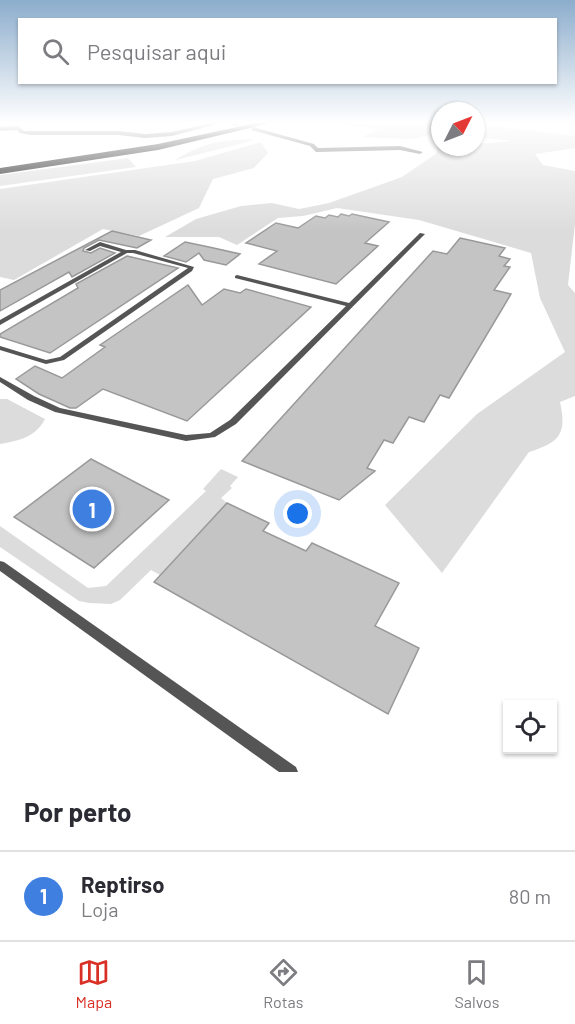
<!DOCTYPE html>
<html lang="pt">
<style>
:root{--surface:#fff;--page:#f2f2f3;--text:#2b2b33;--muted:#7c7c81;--line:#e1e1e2;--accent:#d93025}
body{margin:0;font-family:Barlow,sans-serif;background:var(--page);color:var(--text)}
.controls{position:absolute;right:18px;bottom:18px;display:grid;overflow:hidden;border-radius:0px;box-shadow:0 2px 4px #0004}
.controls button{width:54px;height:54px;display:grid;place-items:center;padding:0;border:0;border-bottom:2px solid var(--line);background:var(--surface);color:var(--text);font:30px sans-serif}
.compass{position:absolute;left:431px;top:102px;width:54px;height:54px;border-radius:50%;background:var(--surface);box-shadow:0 2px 4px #0004;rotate:48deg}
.you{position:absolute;left:298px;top:514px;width:21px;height:21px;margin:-15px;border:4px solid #fff;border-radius:50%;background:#1a73e8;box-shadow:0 0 0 9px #1a73e833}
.badge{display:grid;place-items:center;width:39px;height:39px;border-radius:50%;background:var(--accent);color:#fff;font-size:20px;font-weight:700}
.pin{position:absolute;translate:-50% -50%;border:3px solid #fff;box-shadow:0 2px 6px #0006}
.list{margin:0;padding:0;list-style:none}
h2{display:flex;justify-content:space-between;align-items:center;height:78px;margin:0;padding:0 24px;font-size:26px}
h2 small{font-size:20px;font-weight:400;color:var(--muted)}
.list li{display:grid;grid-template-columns:39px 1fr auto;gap:18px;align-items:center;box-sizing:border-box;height:90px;padding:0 24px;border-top:2px solid var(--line)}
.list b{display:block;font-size:22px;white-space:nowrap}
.list p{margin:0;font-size:20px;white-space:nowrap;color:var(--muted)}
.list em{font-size:20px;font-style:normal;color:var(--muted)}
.icon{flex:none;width:33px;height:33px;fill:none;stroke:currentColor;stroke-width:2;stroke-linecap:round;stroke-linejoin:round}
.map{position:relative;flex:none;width:575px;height:772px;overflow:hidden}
.search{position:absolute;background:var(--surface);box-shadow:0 2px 4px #0004;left:18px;right:18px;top:18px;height:66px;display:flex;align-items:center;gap:15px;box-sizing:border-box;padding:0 21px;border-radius:0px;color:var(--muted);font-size:22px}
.sheet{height:168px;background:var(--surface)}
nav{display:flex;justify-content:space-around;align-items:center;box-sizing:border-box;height:84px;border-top:2px solid var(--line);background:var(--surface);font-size:16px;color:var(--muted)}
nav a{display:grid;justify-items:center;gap:3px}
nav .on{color:var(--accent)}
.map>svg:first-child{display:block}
.green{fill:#dcdcdc}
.building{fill:#c4c4c4;stroke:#999;stroke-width:1.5}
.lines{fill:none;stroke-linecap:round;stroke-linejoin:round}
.minor-tunnel{stroke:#d9d9d9;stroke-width:6;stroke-dasharray:6 3;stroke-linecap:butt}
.service{fill:#555;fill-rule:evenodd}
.minor{fill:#555;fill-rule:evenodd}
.tertiary{fill:#555;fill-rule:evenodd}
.motorway{fill:#000;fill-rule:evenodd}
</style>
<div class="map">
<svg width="575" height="772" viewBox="0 0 575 772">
<rect width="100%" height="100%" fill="#fff"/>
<g class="green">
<path d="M331,123H440V133L410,139L363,137L378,129Z"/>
<path d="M476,124L575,136V148L535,154L543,165L575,171V224L568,285L575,293V396L560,402C567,434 560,442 529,452L442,573L385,505L477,414L565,352L540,298L531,253L419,220L337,208L303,216L278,218L237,245L219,237H165L196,219L241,206L272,203L299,209L329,203L402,177L437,153V147H476V144L512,141L476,137Z"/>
<path d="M254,139L248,142L175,160C205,142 219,140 254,139Z"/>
<path d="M261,142L268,153L254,168L213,179L199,208L139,236L103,229L14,280L0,277V189L195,161Z"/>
<path d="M128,158L136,167L0,186V175Z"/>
<path d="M0,399H7L45,419C36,437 18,441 0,444Z"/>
<path d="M221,469L238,477L230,486L232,488L221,498L227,503L160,575L151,570L120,600L111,604L89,603L79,601L0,547V526L88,588L106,586L206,491L203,489Z"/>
</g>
<g class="building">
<path d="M341,214L349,216L352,214L389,222L365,243L378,246L336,284L259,264L277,251L246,243L276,223L298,228L316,216L325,218L329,215L338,217Z"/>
<path d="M112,231L151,240L137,248L99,240L84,248L83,251L91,253L100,248L115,253L72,277L69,272L0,311V290Z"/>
<path d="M460,238L505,248L499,256L510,259L504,266L510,267L494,290L511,294L449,398L440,395L424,422L409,417L393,443L384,440L367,468L375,471L339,500L242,461L433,251L447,254Z"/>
<path d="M185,242L209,247L240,254L226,265L204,260L199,253L186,262L164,256Z"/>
<path d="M127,256L178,268L50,353L0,337V334L78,288L76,284Z"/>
<path d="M188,285L202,305L224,289L240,293L246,289L311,307L187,421L103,389L76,408H70L39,394L16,379L35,366L62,378L105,347L100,345Z"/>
<path d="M91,459L169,500L94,568L14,517Z"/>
<path d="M227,503L269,523L263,531L306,551L312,543L399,583L375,626L419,648L388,714L154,582Z"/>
</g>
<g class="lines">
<path class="minor-tunnel" d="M235,124L253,129"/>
<g class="service">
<path d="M420,233L425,234L236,424L215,437L186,441L55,412L28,400L0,382V377L34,396L60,408L186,435L210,433L230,420L346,306L235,278V276L237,275L349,303Z"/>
<path d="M100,242L126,250H135L194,267L192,271L64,360L46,364L0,350V346L46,360L60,357L188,268L133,253H127L0,325V320L121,252L100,246L90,251L85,250Z"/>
<path d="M0,561L4,562L296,767L298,772H279L0,571Z"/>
</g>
<g class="minor">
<path d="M229,123H236L238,124L235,126Z"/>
<path d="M253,127L314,144L318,148L400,146L423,152L420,154L400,150L316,152L310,146L251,130Z"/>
</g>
<path class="tertiary" d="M212,123H221L172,136L145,138L119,135H31L20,133L17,130L0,131V127L18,126L24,131H119L145,134L172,132Z"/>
<path class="motorway" d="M256,123H270L158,150L0,174V168L158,144Z"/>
</g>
<linearGradient id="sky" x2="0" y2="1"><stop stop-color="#8cadcc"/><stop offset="0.53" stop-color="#fff"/><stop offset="1" stop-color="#fff" stop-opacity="0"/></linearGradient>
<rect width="575" height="231" fill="url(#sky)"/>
</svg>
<div class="controls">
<button><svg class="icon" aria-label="locate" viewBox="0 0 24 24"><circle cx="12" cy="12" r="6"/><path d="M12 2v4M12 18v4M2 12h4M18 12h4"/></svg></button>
</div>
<svg class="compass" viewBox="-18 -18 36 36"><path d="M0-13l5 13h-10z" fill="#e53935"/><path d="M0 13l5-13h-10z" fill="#7c7c81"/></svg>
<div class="you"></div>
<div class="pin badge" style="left:92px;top:509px;background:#3f7fe0">1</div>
<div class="search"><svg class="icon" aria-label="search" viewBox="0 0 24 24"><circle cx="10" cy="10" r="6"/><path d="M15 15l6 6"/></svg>Pesquisar aqui</div>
</div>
<section class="sheet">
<h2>Por perto<small></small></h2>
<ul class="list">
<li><span class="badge" style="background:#3f7fe0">1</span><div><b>Reptirso</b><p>Loja</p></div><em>80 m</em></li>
</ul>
</section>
<nav>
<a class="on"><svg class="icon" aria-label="map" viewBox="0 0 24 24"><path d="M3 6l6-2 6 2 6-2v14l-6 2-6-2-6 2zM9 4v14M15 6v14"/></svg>Mapa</a>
<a><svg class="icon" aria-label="directions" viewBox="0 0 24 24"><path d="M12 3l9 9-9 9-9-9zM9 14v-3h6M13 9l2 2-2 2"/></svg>Rotas</a>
<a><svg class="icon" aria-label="saved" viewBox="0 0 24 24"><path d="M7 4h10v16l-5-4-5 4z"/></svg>Salvos</a>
</nav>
